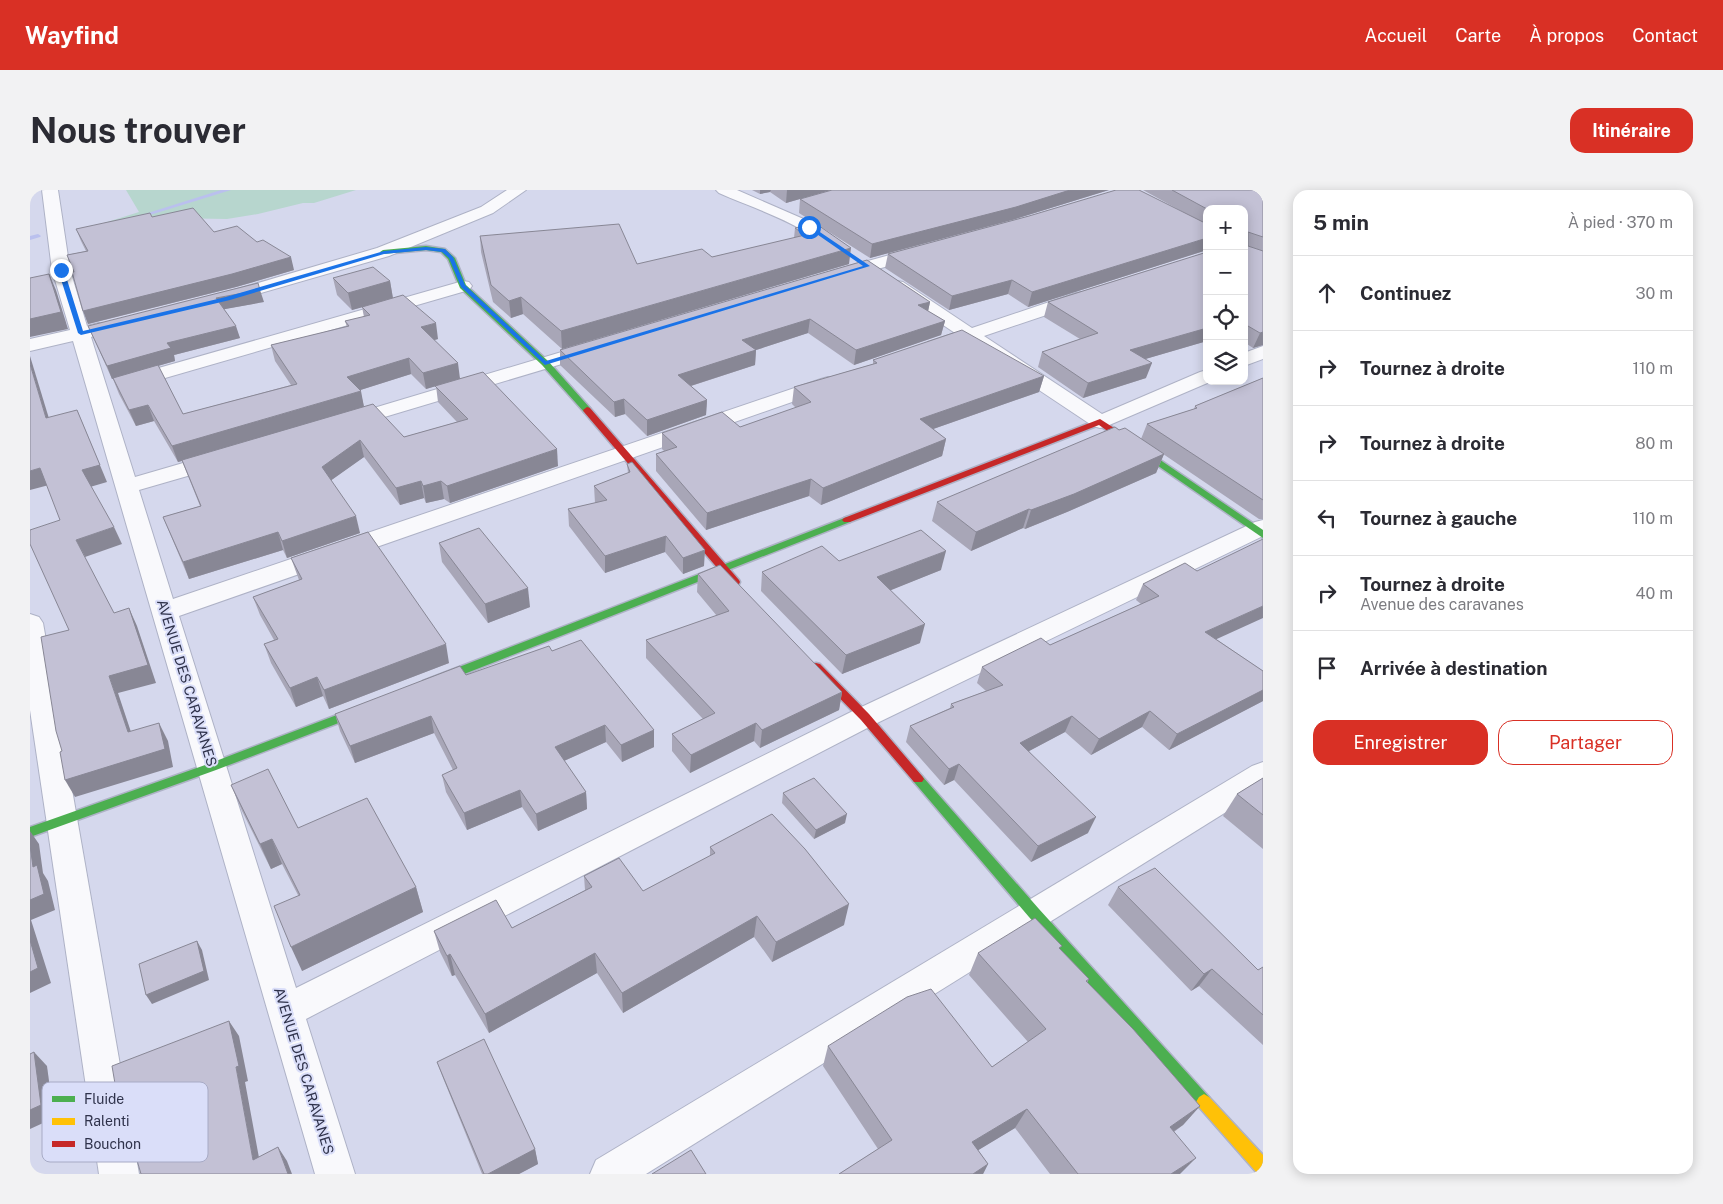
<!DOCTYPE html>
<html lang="fr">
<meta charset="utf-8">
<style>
:root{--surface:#fff;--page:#f2f2f3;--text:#2b2b33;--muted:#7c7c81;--line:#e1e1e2;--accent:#d93025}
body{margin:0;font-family:"Public Sans",sans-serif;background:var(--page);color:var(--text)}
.controls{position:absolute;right:15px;top:15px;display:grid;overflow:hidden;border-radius:10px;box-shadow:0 2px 12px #0003}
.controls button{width:45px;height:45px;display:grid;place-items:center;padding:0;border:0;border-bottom:1px solid var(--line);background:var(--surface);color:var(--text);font:25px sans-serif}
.stop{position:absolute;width:15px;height:15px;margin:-11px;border:4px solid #1a73e8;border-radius:50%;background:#fff}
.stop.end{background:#1a73e8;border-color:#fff;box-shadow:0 1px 5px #0008}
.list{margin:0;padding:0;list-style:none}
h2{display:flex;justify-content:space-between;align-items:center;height:65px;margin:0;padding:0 20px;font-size:21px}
h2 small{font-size:16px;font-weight:400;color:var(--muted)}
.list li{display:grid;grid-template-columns:32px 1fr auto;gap:15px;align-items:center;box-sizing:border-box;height:75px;padding:0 20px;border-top:1px solid var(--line)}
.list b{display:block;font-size:19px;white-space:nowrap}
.list p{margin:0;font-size:16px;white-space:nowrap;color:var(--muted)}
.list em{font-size:16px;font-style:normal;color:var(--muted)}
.actions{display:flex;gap:10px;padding:15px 20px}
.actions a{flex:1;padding:11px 0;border:1px solid var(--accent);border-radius:15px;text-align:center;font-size:18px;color:var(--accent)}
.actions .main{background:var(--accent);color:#fff}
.icon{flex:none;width:28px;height:28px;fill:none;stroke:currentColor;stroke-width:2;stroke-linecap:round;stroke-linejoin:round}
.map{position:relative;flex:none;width:1233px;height:984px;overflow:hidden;border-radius:15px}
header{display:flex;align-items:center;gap:30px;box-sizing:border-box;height:70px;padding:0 25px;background:var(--accent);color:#fff}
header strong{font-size:24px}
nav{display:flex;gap:28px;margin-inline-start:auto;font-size:18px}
.intro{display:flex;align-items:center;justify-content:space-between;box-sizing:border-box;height:120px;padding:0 30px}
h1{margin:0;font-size:35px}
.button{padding:12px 22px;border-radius:15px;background:var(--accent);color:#fff;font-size:18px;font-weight:700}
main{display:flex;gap:30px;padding:0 30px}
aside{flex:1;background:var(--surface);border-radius:15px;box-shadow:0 2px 12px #0003}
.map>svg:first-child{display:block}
.green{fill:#b7d6ce}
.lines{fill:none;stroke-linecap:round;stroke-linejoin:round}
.stream{fill:#bac0ee;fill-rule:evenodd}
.street-casing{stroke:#aeb2c6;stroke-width:2}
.fast-casing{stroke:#aeb2c6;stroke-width:3}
.slow-casing{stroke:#aeb2c6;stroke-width:3}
.jam-casing{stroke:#aeb2c6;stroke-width:3}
.street{fill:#f9f9fc;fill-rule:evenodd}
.fast{fill:#4caf50;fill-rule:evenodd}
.slow{fill:#ffc107;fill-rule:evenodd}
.jam{fill:#c62828;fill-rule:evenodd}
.wall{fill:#a8a6b7;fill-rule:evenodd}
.shaded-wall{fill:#888795}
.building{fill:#c3c1d5;stroke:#888795}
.route{fill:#1a73e8}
.labels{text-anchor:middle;stroke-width:4;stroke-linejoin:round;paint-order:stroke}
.street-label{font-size:14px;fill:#2f324b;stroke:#dadef9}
.key{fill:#dadef9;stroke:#a7aac5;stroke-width:1}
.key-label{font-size:14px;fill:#2f324b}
</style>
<header>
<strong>Wayfind</strong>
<nav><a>Accueil</a><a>Carte</a><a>À propos</a><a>Contact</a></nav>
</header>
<div class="intro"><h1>Nous trouver</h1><a class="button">Itinéraire</a></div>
<main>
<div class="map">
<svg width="1233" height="984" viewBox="0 0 1233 984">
<rect width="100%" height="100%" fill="#d5d8ed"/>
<path class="green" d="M96,0H326L284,13H273L228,24L197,29L137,28L74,33L109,22Z"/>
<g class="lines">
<g class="stream">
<path d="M191,0H201L107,29L102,28Z"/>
<path d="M8,44L11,46L10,47L0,50V46Z"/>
</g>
<defs>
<g id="street">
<path d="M12,0H28L40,80L57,136L69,133L76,135L78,139L76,143L61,147L105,287L191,262L199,264L202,269L199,274L109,300L143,409L791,189L798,187L805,189L808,193L805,197L149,426L266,798L825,520L1225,332L1233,330V346L845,534L276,829L325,984H285L43,151L0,161V149L40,140L22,80Z"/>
<path d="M477,0H496L463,23L359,66L193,114L187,113L184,109L187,105L347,58L451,17Z"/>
<path d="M686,0H707L785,34L814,55L812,59C798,62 786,48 774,41C749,26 716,15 689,3Z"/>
<path d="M893,56L899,57L901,61L899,65L807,90L801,89L798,85L801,81Z"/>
<path d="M433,91L439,92L442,96L439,100L104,197L97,199L90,197L87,193L90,189Z"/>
<path d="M867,91L873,92L942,138L1046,103L1052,102L1058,103L1061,107L1058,111L954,146L1072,224L1170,182L1177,180V191H1182L1077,236L1070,238L1063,236L937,152L905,162L898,160L895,156L898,152L925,143L861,100L858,96L861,92Z"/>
<path d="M565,152L572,154L575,158L572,162L321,237L314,239L307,237L303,233L307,229Z"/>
<path d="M1233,156V169L1214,176V163Z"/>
<path d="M0,424L9,427L13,433L109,984H69L0,520Z"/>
<path d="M1233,572V599L616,984H560L566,970L1222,576Z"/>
</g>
<g id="fast">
<path d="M396,56L415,59L425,68L436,95L518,171L560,218V222H554L512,175L430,98L418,69L411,62L396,60L353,64L350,62L353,60Z"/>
<path d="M1092,244L1233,340V348L1089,249V245Z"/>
<path d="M817,327L822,330L820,332L401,497L397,498L391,494L393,491Z"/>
<path d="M341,512L345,513L347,516L345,519L186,580L0,647V637L178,574Z"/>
<path d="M888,584L892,586L1009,719L1179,907L1182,912L1179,917L1174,920L1169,917L999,727L884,592L882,589L884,586Z"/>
</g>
<path id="slow" d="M1174,904L1179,907L1233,965V984L1227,983L1169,917L1166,912L1169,907Z"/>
<g id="jam">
<path d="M557,217L560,218L709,390L710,392L709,394H701L554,222L553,220Z"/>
<path d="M1070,229L1095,245V249H1089L1069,235L820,332H814L812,330L814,328Z"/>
<path d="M786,473L790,474L839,524L892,586L894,589L892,592H884L831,530L782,480L780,477L782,474Z"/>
</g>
</defs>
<use href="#street" class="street-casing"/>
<use href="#fast" class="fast-casing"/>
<use href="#slow" class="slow-casing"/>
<use href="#jam" class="jam-casing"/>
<use href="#street" class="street"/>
<use href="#fast" class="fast"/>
<use href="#slow" class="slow"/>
<use href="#jam" class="jam"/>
</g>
<g class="wall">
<path d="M722,0H801L756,13L740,2L730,4Z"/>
<path d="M802,0H1079L982,30L840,68L769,23L770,9Z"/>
<path d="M1113,0H1233V155L1223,158L1214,152V19H1177V60L998,117L978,104L919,120L855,78L858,64L999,26L1153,22Z"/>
<path d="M122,27L184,42L264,80L206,97L58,134L43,82L37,65L56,61L51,51L46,39Z"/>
<path d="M765,38L819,74L532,159L493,124L481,128L463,112L451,62L450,46L607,74L682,67L764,48Z"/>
<path d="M1177,62V151L1115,169L1116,188L1053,208L1008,177L1012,162L1050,149L1014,127L1018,112Z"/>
<path d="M303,88L360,91L363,108L408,149L404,150L430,188L528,276L420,313L414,309L396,313L394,308L370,315L334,267L301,290L330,343L257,368L253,360L159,389L133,327L170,316L152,271L148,272L124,231L106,236L89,204L83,189H82L58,136L234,112L194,119L210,148L144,165L145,171L128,176L153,224L261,195L245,171L241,155L317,137L315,131L334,127L332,117L322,120L307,105ZM381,184L396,199L406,196L408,212L427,232L374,247L334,217L330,200Z"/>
<path d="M900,112L898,121L915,131L911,145L824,175L778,143L726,160L725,175L661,196L677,210L676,225L617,246L595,224L585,227L530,175V160Z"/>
<path d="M843,170L1014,186L1009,202L903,239L916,249L912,266L791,315L779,306L676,340L626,281V264L634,261L632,259V243L710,237L766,218L762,214L764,197L843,174Z"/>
<path d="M1233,188V329H1229L1111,249L1117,234L1164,219L1165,216Z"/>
<path d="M1134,264L1126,283L1037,322L995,339L993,338L941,361L902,331L907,312Z"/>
<path d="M597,274L674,376L653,384L635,362L575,383L539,336L538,319L565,313L564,296L598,283Z"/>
<path d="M409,353L500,417L458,433L412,372Z"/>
<path d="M261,368L419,473L299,519L293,506L266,517L241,473L234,454L244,450L230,425L223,407L269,390Z"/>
<path d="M809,371L911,380L860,400L890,453L812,484L731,401L732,382Z"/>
<path d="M1167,381L1186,449L1233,481V511L1139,560L1112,537L1061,565L1035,542L999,561L1058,643L1001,672L924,590L914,595L876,552L880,536L920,518L921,514L956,501L947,493L952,477L1020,455L1111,414L1106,410L1113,394Z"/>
<path d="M668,384L812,502L809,520L730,558L724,551L660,583L642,561V544L673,529L616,468V450L687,426L667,402Z"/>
<path d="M522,461L624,540V557L592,572L576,552L534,571L556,602L557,619L508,641L492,617L437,640L416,602L412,585L423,580L404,543L325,573L310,541L305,524L436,485Z"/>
<path d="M1233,588V659L1193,626L1207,604Z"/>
<path d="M201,595L268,638L386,697L393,722L272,781L268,705L252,674L241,679L212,621Z"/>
<path d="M753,603L815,633L784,649L752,613Z"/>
<path d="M680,657L814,735L742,772L724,747L593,823L567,783L459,843L425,785L422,786L410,762L404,741L482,738L555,700L554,686L613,701L680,666Z"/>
<path d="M1088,697L1228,780L1233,777V855L1169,796L1161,801L1078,715Z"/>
<path d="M1030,760L1059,789L1057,793L1170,916L1153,935L1144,942L1150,984H1020L985,938L948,960L958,974L953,984H809L848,959L793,876L798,856L962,877L998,852L939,785L948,763Z"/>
<path d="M407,872L505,959L508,974L489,984H452L413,888Z"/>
</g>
<g class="shaded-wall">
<path d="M730,0H741L740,2L730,4Z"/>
<path d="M757,0H801L756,13Z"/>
<path d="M1040,0H1079L982,30L840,68L842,54Z"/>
<path d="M1177,48V60L998,117L1002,102Z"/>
<path d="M821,58L819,74L532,159L531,141Z"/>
<path d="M261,67L264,80L206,97L58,134L53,121Z"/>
<path d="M19,84L26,100L38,139L0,147V129Z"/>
<path d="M982,90L978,104L919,120L922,106Z"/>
<path d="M360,91L363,109L322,120L318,103Z"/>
<path d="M230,100L234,112L190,120L186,108Z"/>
<path d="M491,107L493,124L481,128L479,111Z"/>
<path d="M900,112L897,126L888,115Z"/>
<path d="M780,129L778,143L726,160L725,175L648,200V185L712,150Z"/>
<path d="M915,131L911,145L824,175L826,160Z"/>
<path d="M406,133L408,149L394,153L391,137Z"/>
<path d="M206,136L210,148L144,165L145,171L82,189L77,176L137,153Z"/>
<path d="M1218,136L1214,144V137Z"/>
<path d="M1177,138V151L1095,175L1100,160Z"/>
<path d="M1233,142V155L1223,158L1230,143Z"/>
<path d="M0,166L24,245L16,228L0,174Z"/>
<path d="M379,168L381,184L321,203L317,187Z"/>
<path d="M428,173L430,189L396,199L393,183Z"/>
<path d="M1122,173L1116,188L1053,208L1058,193Z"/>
<path d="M1014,186L1009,202L886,245L890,229Z"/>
<path d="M331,201L334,217L148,272L142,256Z"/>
<path d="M594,209L595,224L585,227L584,212Z"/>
<path d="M677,210L676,225L617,246V230Z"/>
<path d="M118,215L124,231L106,236L99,220Z"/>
<path d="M47,220L77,292L60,297L52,280Z"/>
<path d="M916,249L912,266L791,315L793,298Z"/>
<path d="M330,250L334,267L296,294L292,277Z"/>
<path d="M527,259L528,276L420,313L417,296Z"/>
<path d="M1134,264L1126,283L1037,322L995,339L1001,320Z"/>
<path d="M10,278L19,295L0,300V281Z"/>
<path d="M781,289L779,306L676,340L677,323Z"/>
<path d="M391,291L394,308L370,315L366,298Z"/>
<path d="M411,291L414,309L396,313L393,296Z"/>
<path d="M999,319L993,338L941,361L946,342Z"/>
<path d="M326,326L330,343L257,368L252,351Z"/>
<path d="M84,337L92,354L55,367L46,350Z"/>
<path d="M248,342L253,360L159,389L153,372Z"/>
<path d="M636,346L635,362L575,383V366Z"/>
<path d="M675,360L674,376L653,384V368Z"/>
<path d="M916,361L911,380L844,407L847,387Z"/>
<path d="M498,398L500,417L458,433L455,414Z"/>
<path d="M1233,416V428L1167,458L1175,442Z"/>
<path d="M99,418L107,436L126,493L88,503L107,560L98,542L79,486Z"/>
<path d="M895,434L890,453L812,484L816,465Z"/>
<path d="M416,454L419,473L299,519L294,500Z"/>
<path d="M287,487L293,506L266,517L260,498Z"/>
<path d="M1233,500V511L1139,560L1147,544Z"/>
<path d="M812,502L809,520L730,558L732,540Z"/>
<path d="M1120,521L1112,537L1061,565L1069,549Z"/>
<path d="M401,526L404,543L325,573L320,556Z"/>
<path d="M1042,526L1035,542L984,569L990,553Z"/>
<path d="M129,533L138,551L143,577L45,607L35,590Z"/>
<path d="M726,533L724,551L660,583L661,565Z"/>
<path d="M575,535L576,552L527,574L525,557Z"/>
<path d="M624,540V557L592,572L591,555Z"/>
<path d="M929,574L924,590L914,595L919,579Z"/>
<path d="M490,600L492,617L437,640L434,623Z"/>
<path d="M556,602L557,619L508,641L506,624Z"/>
<path d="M817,624L815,633L784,649L786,640Z"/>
<path d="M1066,627L1058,643L1001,672L1008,656Z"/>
<path d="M0,641L9,654L13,683L18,691L25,720L1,730L21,793L0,803Z"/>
<path d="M242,649L252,674L241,679L230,654Z"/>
<path d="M386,697L393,722L272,781L261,757Z"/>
<path d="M819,714L814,735L742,772L746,752Z"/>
<path d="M727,726L724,747L593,823L592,803Z"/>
<path d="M167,751L172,760L179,790L122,814L116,805Z"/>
<path d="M565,763L567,783L459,843L455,824Z"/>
<path d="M420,764L425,785L422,786L417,766Z"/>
<path d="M1182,779L1169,796L1161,801L1174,784Z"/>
<path d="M199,831L209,846L218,891L215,892L232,984L223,970L206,877Z"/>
<path d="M4,862L17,876L24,928L0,939V920Z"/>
<path d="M1170,916L1153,935L1123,955L1140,937Z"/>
<path d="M997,919L985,938L932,970L942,952Z"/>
<path d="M248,957L257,971L262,984H258Z"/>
<path d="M505,959L508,974L489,984H458Z"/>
<path d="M1166,968L1150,984H1141Z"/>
<path d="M958,974L953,984H943Z"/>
</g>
<g class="building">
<path d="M802,0H1040L986,17L842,54L770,9Z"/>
<path d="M1086,0H1109L1177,34V48L1002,102L982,90L922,106L858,64L999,26Z"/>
<path d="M1142,0H1233V47L1218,42V56L1233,61V142L1230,143L1218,136L1214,137V19H1177Z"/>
<path d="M163,18L184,42L207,36L227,52L233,50L261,67L202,84L53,121L42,82H44L37,65L58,61L46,39L120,23L122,27Z"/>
<path d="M785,33L821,58L531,141L491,107L479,111L461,95L450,46L589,34L607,74L672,59L682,67L775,45L765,38Z"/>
<path d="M1177,62V138L1100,160L1122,173L1058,193L1012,162L1068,143L1018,112Z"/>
<path d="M837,70L900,112L888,115L915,131L826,160L780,129L712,150L726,160L648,185L677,210L617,230L594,209L584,212L530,160Z"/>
<path d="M343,77L360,91L318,103L303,88Z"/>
<path d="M19,84L31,122L0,129V88Z"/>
<path d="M228,93L230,100L186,108L206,136L137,153L141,158L77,176L58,136Z"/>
<path d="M373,105L406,133L391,137L428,173L393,183L379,168L317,187L331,201L142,256L118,215L99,220L83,188L128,175L153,224L267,194L241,155L319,136L315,131L340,125L332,117Z"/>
<path d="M932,140L1014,186L890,229L916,249L793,298L781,289L677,323L626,264L647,257L632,243L692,222L710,237L781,212L764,197L847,173L843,170Z"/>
<path d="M0,174L16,228L47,220L70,275L52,280L84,337L46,350L84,423L99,418L118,475L79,486L98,542L129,533L135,559L35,590L30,562L32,561L26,541L11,447L39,440L0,354V340L30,330L10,278L0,281Z"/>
<path d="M453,182L527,259L417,296L411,291L393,296L391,291L366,298L330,250L292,277L326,326L252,351L248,342L153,372L133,327L171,316L152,270L343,214L374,247L438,229L405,196Z"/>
<path d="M1233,188V310L1117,234L1167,218L1165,216Z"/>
<path d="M1085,237L1089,240L1095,238L1134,264L1044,304L1001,320L999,319L946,342L907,312Z"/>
<path d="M602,272L675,360L653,368L636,346L575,366L538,319L577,310L564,296L600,282L597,274Z"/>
<path d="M449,338L498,398L455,414L409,353Z"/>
<path d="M891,340L916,361L847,387L895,434L816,465L732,382L792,356L809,371Z"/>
<path d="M338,342L416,454L294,500L287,487L260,498L234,454L248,449L223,407L272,389L261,368Z"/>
<path d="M1233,349V416L1175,442L1233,481V500L1147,544L1120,521L1069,549L1042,526L990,553L1066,627L1008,656L929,574L919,579L880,536L924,517L921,514L973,495L952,477L1011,448L1020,455L1129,406L1113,394L1155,373L1167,381Z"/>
<path d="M690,375L812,502L732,540L726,533L661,565L642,544L685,523L616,450L699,421L668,384Z"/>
<path d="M551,450L624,540L591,555L575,535L525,557L556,602L506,624L490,600L434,623L412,585L427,578L401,526L320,556L305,524L430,476L436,485L519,456L522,461Z"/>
<path d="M238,579L268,638L337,608L386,697L261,757L244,716L270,705L242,649L230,654L201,595Z"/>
<path d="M784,588L817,624L786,640L753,603Z"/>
<path d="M1233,588V625L1207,604Z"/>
<path d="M742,624L775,659L819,714L746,752L727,726L592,803L565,763L455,824L420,764L417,766L404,741L466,710L482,738L562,697L554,686L589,668L613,701L685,663L680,657Z"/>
<path d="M0,655L3,677L7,675L14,704L0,710Z"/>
<path d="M1125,678L1228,780L1233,777V825L1182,779L1174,784L1088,697Z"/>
<path d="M1005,728L1032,756L1029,758L1059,789L1056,791L1103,839L1170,916L1140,937L1166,968L1141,984H1048L997,919L942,952L958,974L943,984H809L862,950L798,856L877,807L901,799L962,877L1016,839L948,763Z"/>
<path d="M0,750L8,778L0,782Z"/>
<path d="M167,751L174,781L116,805L109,774Z"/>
<path d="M199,831L209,876L206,877L223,970L248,957L258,984H111L93,922L90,923L82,876Z"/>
<path d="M454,849L505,959L458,984H454L407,872Z"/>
<path d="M4,862L11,915L0,920V864Z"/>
<path d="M661,960L676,984H622Z"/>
</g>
<path class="route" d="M778,36H781L840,76L515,175L431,97L419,68L412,62L396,60L354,64L200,110L51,145L48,143L28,80L31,78L34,80L53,141L196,107L354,61L396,57L415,59L423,67L435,95L516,171L833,76L778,38Z"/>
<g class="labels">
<g class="street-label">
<text transform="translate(157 493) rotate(73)" y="5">AVENUE DES CARAVANES</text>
<text transform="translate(274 881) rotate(73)" y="5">AVENUE DES CARAVANES</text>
</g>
</g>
<rect x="12" y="892" width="166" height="80" rx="8" class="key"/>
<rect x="22" y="906" width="23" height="6" fill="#4caf50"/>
<rect x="22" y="928" width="23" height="7" fill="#ffc107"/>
<rect x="22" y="951" width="23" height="6" fill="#c62828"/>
<g class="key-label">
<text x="54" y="914">Fluide</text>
<text x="54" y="936">Ralenti</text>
<text x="54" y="959">Bouchon</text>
</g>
</svg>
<div class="controls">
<button>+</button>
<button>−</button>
<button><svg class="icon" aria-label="locate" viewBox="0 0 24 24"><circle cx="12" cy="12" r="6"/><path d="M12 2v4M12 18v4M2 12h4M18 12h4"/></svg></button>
<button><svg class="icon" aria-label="layers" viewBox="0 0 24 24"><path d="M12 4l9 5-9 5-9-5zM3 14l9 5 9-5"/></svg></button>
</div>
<div class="stop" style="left:779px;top:37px"></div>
<div class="stop end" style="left:31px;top:80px"></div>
</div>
<aside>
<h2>5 min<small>À pied · 370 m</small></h2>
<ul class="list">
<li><svg class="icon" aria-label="ahead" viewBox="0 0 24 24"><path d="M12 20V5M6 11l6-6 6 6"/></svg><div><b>Continuez</b></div><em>30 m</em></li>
<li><svg class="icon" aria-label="right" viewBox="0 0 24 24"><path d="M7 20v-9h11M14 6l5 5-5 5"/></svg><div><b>Tournez à droite</b></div><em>110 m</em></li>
<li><svg class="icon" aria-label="right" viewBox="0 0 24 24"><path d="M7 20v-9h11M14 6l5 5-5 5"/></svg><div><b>Tournez à droite</b></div><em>80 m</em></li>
<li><svg class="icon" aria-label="left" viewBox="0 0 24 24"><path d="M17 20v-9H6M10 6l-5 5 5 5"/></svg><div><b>Tournez à gauche</b></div><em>110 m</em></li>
<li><svg class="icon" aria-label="right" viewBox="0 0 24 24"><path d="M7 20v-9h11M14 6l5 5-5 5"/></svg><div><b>Tournez à droite</b><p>Avenue des caravanes</p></div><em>40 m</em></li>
<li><svg class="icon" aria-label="arrive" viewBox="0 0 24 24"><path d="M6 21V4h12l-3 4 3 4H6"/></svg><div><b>Arrivée à destination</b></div></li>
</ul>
<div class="actions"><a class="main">Enregistrer</a><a>Partager</a></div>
</aside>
</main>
